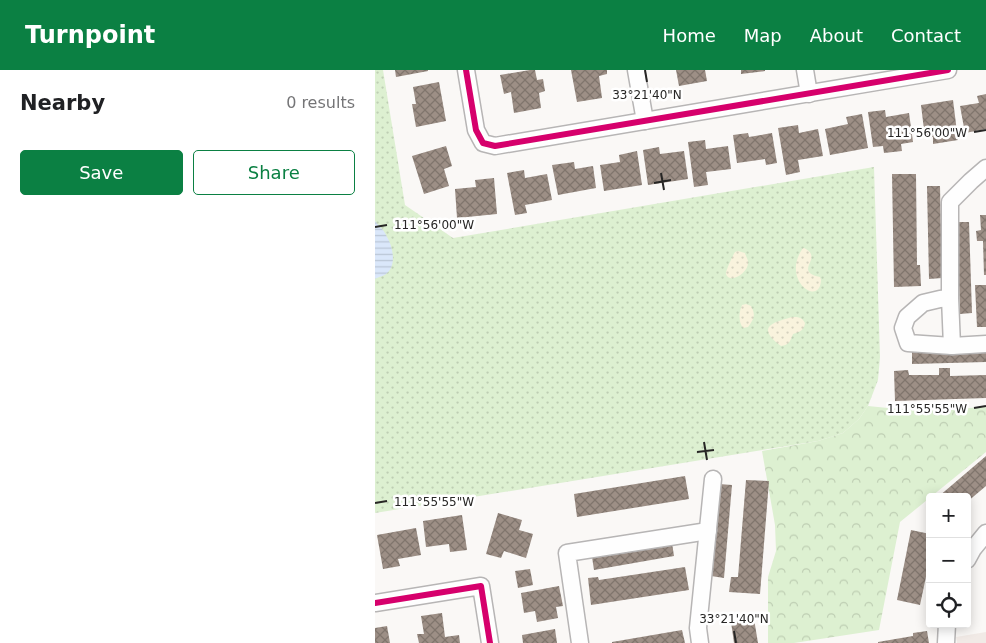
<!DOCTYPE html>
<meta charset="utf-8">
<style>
:root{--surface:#fff;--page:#f2f2f2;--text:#202124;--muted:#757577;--line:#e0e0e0;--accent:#0b8043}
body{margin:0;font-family:"DejaVu Sans",sans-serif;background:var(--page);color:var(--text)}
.controls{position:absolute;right:15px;bottom:15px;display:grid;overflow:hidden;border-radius:5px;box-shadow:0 2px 12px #0003}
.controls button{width:45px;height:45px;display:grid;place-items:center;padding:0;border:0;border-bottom:1px solid var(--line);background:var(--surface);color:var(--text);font:25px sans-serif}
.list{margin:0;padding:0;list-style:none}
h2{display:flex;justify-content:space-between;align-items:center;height:65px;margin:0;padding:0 20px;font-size:21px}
h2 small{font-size:16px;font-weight:400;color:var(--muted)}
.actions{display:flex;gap:10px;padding:15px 20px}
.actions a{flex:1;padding:11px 0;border:1px solid var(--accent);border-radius:5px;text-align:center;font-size:18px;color:var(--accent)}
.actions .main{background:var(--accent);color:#fff}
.icon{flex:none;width:28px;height:28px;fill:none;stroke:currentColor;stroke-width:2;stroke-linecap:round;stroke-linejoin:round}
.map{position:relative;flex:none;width:611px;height:573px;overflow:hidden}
header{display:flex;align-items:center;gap:30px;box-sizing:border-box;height:70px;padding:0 25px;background:var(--accent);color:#fff}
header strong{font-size:24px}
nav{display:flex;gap:28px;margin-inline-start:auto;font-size:18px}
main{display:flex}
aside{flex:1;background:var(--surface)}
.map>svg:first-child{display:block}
.built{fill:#f1eae6}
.grass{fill:url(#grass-dots)}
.sand{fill:url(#sand-dots)}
.park{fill:url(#park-crowns)}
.water{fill:url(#water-rules)}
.building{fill:url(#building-cross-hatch)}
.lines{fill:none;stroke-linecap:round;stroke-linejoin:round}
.minor-casing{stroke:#b7b5b5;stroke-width:19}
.minor{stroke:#fefefe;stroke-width:16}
.cycleway-casing{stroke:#fff;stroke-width:9}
.cycleway{stroke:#d6006c;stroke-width:6}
.ticks{fill:none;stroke:#272625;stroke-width:2}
.ticks-label{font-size:12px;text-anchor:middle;fill:#272625;stroke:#fff;stroke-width:5;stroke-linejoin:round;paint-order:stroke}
</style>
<header>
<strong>Turnpoint</strong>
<nav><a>Home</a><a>Map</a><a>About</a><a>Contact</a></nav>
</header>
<main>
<aside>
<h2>Nearby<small>0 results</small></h2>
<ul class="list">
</ul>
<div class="actions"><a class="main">Save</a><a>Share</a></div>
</aside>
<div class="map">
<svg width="611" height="573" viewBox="0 0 611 573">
<defs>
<pattern id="grass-dots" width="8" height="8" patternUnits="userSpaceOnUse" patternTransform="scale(1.25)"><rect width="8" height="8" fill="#ddf0d1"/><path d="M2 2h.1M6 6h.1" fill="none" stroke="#beceb3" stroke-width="1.8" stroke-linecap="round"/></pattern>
<pattern id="sand-dots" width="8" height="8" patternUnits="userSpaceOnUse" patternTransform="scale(1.25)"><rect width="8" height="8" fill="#f9f3dd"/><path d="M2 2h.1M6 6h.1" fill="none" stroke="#d5d0be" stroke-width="1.8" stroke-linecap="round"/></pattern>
<pattern id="park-crowns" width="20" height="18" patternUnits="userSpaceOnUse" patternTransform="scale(1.25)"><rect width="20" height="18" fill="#ddf0d1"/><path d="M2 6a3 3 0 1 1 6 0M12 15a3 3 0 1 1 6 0" fill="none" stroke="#beceb3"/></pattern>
<pattern id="water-rules" width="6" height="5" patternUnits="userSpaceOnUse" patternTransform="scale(1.25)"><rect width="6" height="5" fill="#dae7fa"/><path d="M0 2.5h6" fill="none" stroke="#bbc6d6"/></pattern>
<pattern id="building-cross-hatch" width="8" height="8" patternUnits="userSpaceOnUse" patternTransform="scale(1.25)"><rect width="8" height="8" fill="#9d8f86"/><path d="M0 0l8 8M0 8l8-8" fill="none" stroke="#80756d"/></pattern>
</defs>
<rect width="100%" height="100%" fill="#faf8f6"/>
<path class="built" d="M611,562V573H582L581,567Z"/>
<path class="grass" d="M0,0H8L30,135L78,168L499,97L505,287L503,310L493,336L484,349L468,363L443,371L0,443Z"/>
<g class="sand">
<path d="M428,178H429C450,188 417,201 445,207L446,210C445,238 405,210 428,178Z"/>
<path d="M363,181L370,183C370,184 373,190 373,191C375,202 355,215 351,204C350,202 358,185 360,182Z"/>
<path d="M371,234L376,236C381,245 379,249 373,257L368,258C363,251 364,242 367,235Z"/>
<path d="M417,247C423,247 427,247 430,253C429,260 425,262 418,264C415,272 414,275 406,276C381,257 396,253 417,247Z"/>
</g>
<path class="park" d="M493,336L543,341L611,337V382L525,452L504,560L419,573H393V507L401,481L400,455L387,381L443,371L468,363L484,349Z"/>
<path class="water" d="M0,151C4,156 10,161 12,167C18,177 22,196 11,204C9,206 3,207 0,209Z"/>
<g class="building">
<path d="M20,0H53V1L21,7Z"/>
<path d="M155,0H160L162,10L168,9L170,21L164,23L166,38L139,43L136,22L129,24L125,5Z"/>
<path d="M196,0H232V4L224,6L227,28L202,32Z"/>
<path d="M301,0H330L332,11L304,16Z"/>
<path d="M366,0H390V1L366,4Z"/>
<path d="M64,12L71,51L41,57L37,34H41L38,17Z"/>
<path d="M611,24V59L590,63L585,36L604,33L602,26Z"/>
<path d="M578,30L583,70L558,74V67L550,68L546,35Z"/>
<path d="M510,40L511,47L534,43L538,72L526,74L527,81L509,83L508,76L498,77L493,42Z"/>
<path d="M487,44L493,78L455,85L450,59L473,54L471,47Z"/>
<path d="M423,55L424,63L443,59L448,86L423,90L425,102L411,105L403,58Z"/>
<path d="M373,63L374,67L397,63L402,93L391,95L390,89L362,93L358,65Z"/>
<path d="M330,70L331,79L353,76L356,99L331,102L333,115L319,117L313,72Z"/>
<path d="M71,76L77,96L69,99L74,116L49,124L37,86Z"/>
<path d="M284,77L285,84L309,81L313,109L273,115L268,80Z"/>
<path d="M262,81L267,115L229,121L225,95L245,92L244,85Z"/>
<path d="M199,92L200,99L218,96L221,118L183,125L177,95Z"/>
<path d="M149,100L150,108L172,104L177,130L150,135L152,143L140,145L132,103Z"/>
<path d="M517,104H541L542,195H545L546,216L519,217Z"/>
<path d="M119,108L122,144L82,148L80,119L101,117L100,110Z"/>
<path d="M552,116H565L567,208L554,209Z"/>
<path d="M605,145H611V205H609L608,171H602L601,161L606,160Z"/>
<path d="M582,152H594L597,243L585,244Z"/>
<path d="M600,215H611V257H602Z"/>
<path d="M611,280V292L537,294V281Z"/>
<path d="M564,298H575V306L611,305V328L520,331L519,301L533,300L534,305H564Z"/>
<path d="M611,386V416L592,432V427H563Z"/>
<path d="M310,406L314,429L202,447L199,424Z"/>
<path d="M371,410L394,411L385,524L354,522L356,507H363Z"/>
<path d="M344,414L357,415L349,508L336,506Z"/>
<path d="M123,443L147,450L144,460L158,464L151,488L129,481L126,488L111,484Z"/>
<path d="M87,445L92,480L75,482L74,474L51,477L48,451Z"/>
<path d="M41,458L46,485L23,489L25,496L8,499L2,465Z"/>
<path d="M536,460L555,464V488L545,535L522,530Z"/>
<path d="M297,473L299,486L219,500L217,487Z"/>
<path d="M310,497L314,520L216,535L213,508L223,507L224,510Z"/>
<path d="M155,499L158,515L143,518L140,501Z"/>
<path d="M184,516L188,536L181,537L183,548L162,552L160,541L149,543L146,523Z"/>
<path d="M67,543L70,567L84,565L85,573H44L42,564H49L46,546Z"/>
<path d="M379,549L383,573H359L356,552Z"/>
<path d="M12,556L15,573H0V558Z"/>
<path d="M180,559L182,573H148L147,565Z"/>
<path d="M307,560L310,573H237V572Z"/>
<path d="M552,561L554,573H503V572L538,566V563Z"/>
</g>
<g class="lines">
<defs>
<g id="minor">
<path d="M91,0L101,60L108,73L120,76L573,0"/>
<path d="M261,0L270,51"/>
<path d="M430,0L434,24"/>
<path d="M575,228L565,229L548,233L532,247L528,258L533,273L577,276L611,274"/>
<path d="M577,276L575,228V132L596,111L611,98"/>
<path d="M592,490L598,479L611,463"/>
<path d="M0,533L106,516L115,573"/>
<path d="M205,573L192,483L333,461"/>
<path d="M325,573L323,558L338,409"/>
<path d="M571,573L572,554"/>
</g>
</defs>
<use href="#minor" class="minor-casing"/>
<use href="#minor" class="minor"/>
<defs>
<g id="cycleway">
<path d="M91,0L101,60L108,73L120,76L573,0"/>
<path d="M0,533L106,516L115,573"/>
</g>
</defs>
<use href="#cycleway" class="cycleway-casing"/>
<use href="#cycleway" class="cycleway"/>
</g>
<path class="ticks" d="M270,0L272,12M599,62L611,60M286,103L289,120M279,113L296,110M0,157L12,155M599,338L611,336M329,372L332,390M322,382L339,380M0,433L12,431M359,561L361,573"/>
<g class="ticks-label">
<text x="272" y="29">33°21'40"N</text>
<text x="552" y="67">111°56'00"W</text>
<text x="59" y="159">111°56'00"W</text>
<text x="552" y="343">111°55'55"W</text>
<text x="59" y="436">111°55'55"W</text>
<text x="359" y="553">33°21'40"N</text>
</g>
</svg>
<div class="controls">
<button>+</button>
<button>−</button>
<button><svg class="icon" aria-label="locate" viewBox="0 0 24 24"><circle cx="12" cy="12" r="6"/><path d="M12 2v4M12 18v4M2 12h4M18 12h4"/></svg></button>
</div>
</div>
</main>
